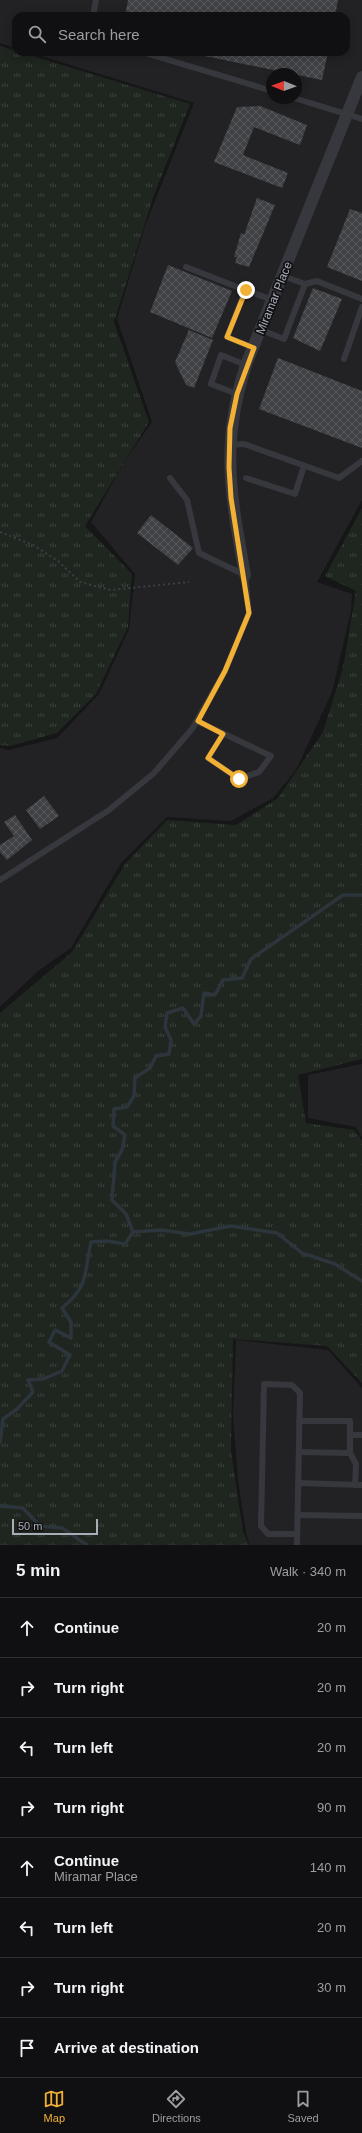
<!DOCTYPE html>
<meta charset="utf-8">
<style>
:root{--surface:#101012;--page:#19191b;--text:#f1f3f6;--muted:#9c9d9f;--line:#303032;--accent:#f2b134}
body{margin:0;font-family:Arial,sans-serif;background:var(--page);color:var(--text)}
.compass{position:absolute;left:266px;top:68px;width:36px;height:36px;border-radius:50%;background:var(--surface);box-shadow:0 2px 10px #0003;rotate:271deg}
.scale{position:absolute;left:12px;bottom:10px;width:86px;box-sizing:border-box;padding-left:4px;border:2px solid #a8adb8;border-top:0;font-size:11px;line-height:14px;white-space:nowrap;color:#a8adb8;-webkit-text-stroke:3px #111113;paint-order:stroke}
.stop{position:absolute;width:12px;height:12px;margin:-9px;border:3px solid #f2b134;border-radius:50%;background:#fff}
.stop.end{background:#f2b134;border-color:#fff;box-shadow:0 1px 4px #0008}
.list{margin:0;padding:0;list-style:none}
h2{display:flex;justify-content:space-between;align-items:center;height:52px;margin:0;padding:0 16px;font-size:17px}
h2 small{font-size:13px;font-weight:400;color:var(--muted)}
.list li{display:grid;grid-template-columns:26px 1fr auto;gap:12px;align-items:center;box-sizing:border-box;height:60px;padding:0 16px;border-top:1px solid var(--line)}
.list b{display:block;font-size:15px;white-space:nowrap}
.list p{margin:0;font-size:13px;white-space:nowrap;color:var(--muted)}
.list em{font-size:13px;font-style:normal;color:var(--muted)}
.icon{flex:none;width:22px;height:22px;fill:none;stroke:currentColor;stroke-width:2;stroke-linecap:round;stroke-linejoin:round}
.map{position:relative;flex:none;width:362px;height:1545px;overflow:hidden}
.search{position:absolute;background:var(--surface);box-shadow:0 2px 10px #0003;left:12px;right:12px;top:12px;height:44px;display:flex;align-items:center;gap:10px;box-sizing:border-box;padding:0 14px;border-radius:12px;color:var(--muted);font-size:15px}
.sheet{height:532px;background:var(--surface)}
nav{display:flex;justify-content:space-around;align-items:center;box-sizing:border-box;height:56px;border-top:1px solid var(--line);background:var(--surface);font-size:11px;color:var(--muted)}
nav a{display:grid;justify-items:center;gap:2px}
nav .on{color:var(--accent)}
.map>svg:first-child{display:block}
.built{fill:#222225;fill-rule:evenodd}
.grass{fill:url(#grass-tufts)}
.lines{fill:none;stroke-linecap:round;stroke-linejoin:round}
.stream{stroke:#2c353c;stroke-width:3.5}
.building{fill:url(#building-cross-hatch)}
.path{stroke:#3d3f44;stroke-width:2;stroke-dasharray:2 3;stroke-linecap:butt}
.lane{stroke:#37383d;stroke-width:6}
.street{stroke:#37383d;stroke-width:12}
.route{stroke:#f2b134;stroke-width:5}
.labels{text-anchor:middle;stroke-width:3.5;stroke-linejoin:round;paint-order:stroke}
.street-label{font-size:12px;fill:#a8adb8;stroke:#111113}
</style>
<div class="map">
<svg width="362" height="1545" viewBox="0 0 362 1545">
<defs>
<pattern id="grass-tufts" width="24" height="20" patternUnits="userSpaceOnUse"><rect width="24" height="20" fill="#1e261f"/><path d="M3 7l-1-3M5 7V3M7 7l1-3M15 17l-1-3M17 17v-4M19 17l1-3" fill="none" stroke="#3c433d"/></pattern>
<pattern id="building-cross-hatch" width="8" height="8" patternUnits="userSpaceOnUse"><rect width="8" height="8" fill="#404145"/><path d="M0 0l8 8M0 8l8-8" fill="none" stroke="#595a5e"/></pattern>
</defs>
<rect width="100%" height="100%" fill="#161618"/>
<g class="built">
<path d="M0,0H362V500L317,582L352,594L351,611L332,692L296,770L273,798L231,821L167,817L121,863L71,948L38,971L0,1007V748L9,750L57,738L99,694L129,629L135,574L91,522L123,464L152,422L117,319L145,226L194,103L28,52H346V16H16V48L0,43ZM272,74H296V98H272Z"/>
<path d="M362,1064V1137L355,1127L308,1118V1075Z"/>
<path d="M236,1340L328,1350L362,1388V1545H250L246,1533L238,1480L233,1417Z"/>
</g>
<g class="grass">
<path d="M0,46L190,104L154,195L114,322L149,422L85,526L132,574L128,627L96,694L57,733L10,746L0,745Z"/>
<path d="M362,508V1059L298,1075L306,1123L354,1130L362,1140V1383L327,1346L233,1339L231,1450L243,1532L249,1545H0V1013L72,952L125,864L167,820L236,825L278,798L323,732L343,668L356,591L325,576Z"/>
</g>
<g class="lines">
<g class="stream">
<path d="M133,1232L161,1230L190,1234L231,1226L277,1233L302,1253L335,1264L362,1281"/>
<path d="M0,1442L3,1419L17,1409L33,1392L28,1380L43,1379L62,1371L70,1355L49,1342L55,1330L71,1338V1322L62,1308C89,1286 84,1274 91,1242L107,1241L125,1244L133,1232L126,1214L112,1200L115,1162L122,1150L125,1135L113,1126L114,1109L127,1107L134,1096L135,1078L150,1068L156,1056L169,1054L171,1040L165,1027L167,1013L183,1008L194,1024L201,1016L204,993L215,995L223,980L242,978L251,959L343,895H362"/>
<path d="M0,1506L23,1508L40,1526L62,1528L87,1545"/>
</g>
</g>
<g class="building">
<path d="M128,0H338L335,16H125Z"/>
<path d="M185,52H328L322,80Z"/>
<path d="M260,106L307,125L300,145L254,127L243,155L288,173L282,188L214,162L237,107Z"/>
<path d="M257,198L275,205L249,267L235,263L237,257H234L241,233L244,235Z"/>
<path d="M350,209L362,213V281L327,267Z"/>
<path d="M168,265L232,291L212,338L150,312Z"/>
<path d="M313,288L342,299L320,351L293,338Z"/>
<path d="M189,330L213,340L194,388L186,385L175,362Z"/>
<path d="M278,358L362,391V448L259,409Z"/>
<path d="M151,515L193,548L178,565L137,533Z"/>
<path d="M44,796L59,816L40,829L26,810Z"/>
<path d="M15,815L32,840L7,860L0,852V845L14,836L4,822Z"/>
</g>
<g class="lines">
<path class="path" d="M0,532L33,545L58,561L80,582L110,590L189,582"/>
<g class="lane">
<path d="M93,16L96,0"/>
<path d="M142,52L272,91"/>
<path d="M294,98L362,119"/>
<path d="M186,267L245,290"/>
<path d="M305,284L317,281L362,299"/>
<path d="M261,330L284,339L305,284L283,276"/>
<path d="M254,348L227,337L245,290L273,300"/>
<path d="M344,359L362,307"/>
<path d="M237,394L211,384L221,355L246,365"/>
<path d="M230,445L244,444L339,478L362,461"/>
<path d="M246,478L295,494L304,466"/>
<path d="M197,721L271,756L259,772L239,779L208,758L223,734"/>
<path d="M0,880L109,810L154,773L192,729L225,671L249,613L245,575L199,553L187,500L170,478"/>
<path d="M299,1421H350V1453"/>
<path d="M350,1435H362"/>
<path d="M299,1452L350,1453L356,1464L355,1485"/>
<path d="M298,1483L362,1485"/>
<path d="M298,1515L362,1516"/>
<path d="M297,1545L300,1393L292,1385L264,1384L261,1526L268,1534H297"/>
</g>
<path class="street" d="M245,575C231,496 220,444 246,365L362,77"/>
</g>
<g class="lines">
<path class="route" d="M239,779L208,758L223,734L198,721L225,671L249,613L231,498L229,467L230,428L237,394L254,348L227,337L246,290"/>
</g>
<g class="labels">
<g class="street-label">
<text transform="translate(274 298) rotate(-68)" y="4">Miramar Place</text>
</g>
</g>
</svg>
<svg class="compass" viewBox="-18 -18 36 36"><path d="M0-13l5 13h-10z" fill="#e53935"/><path d="M0 13l5-13h-10z" fill="#9c9d9f"/></svg>
<div class="scale">50 m</div>
<div class="stop" style="left:239px;top:779px"></div>
<div class="stop end" style="left:246px;top:290px"></div>
<div class="search"><svg class="icon" aria-label="search" viewBox="0 0 24 24"><circle cx="10" cy="10" r="6"/><path d="M15 15l6 6"/></svg>Search here</div>
</div>
<section class="sheet">
<h2>5 min<small>Walk · 340 m</small></h2>
<ul class="list">
<li><svg class="icon" aria-label="ahead" viewBox="0 0 24 24"><path d="M12 20V5M6 11l6-6 6 6"/></svg><div><b>Continue</b></div><em>20 m</em></li>
<li><svg class="icon" aria-label="right" viewBox="0 0 24 24"><path d="M7 20v-9h11M14 6l5 5-5 5"/></svg><div><b>Turn right</b></div><em>20 m</em></li>
<li><svg class="icon" aria-label="left" viewBox="0 0 24 24"><path d="M17 20v-9H6M10 6l-5 5 5 5"/></svg><div><b>Turn left</b></div><em>20 m</em></li>
<li><svg class="icon" aria-label="right" viewBox="0 0 24 24"><path d="M7 20v-9h11M14 6l5 5-5 5"/></svg><div><b>Turn right</b></div><em>90 m</em></li>
<li><svg class="icon" aria-label="ahead" viewBox="0 0 24 24"><path d="M12 20V5M6 11l6-6 6 6"/></svg><div><b>Continue</b><p>Miramar Place</p></div><em>140 m</em></li>
<li><svg class="icon" aria-label="left" viewBox="0 0 24 24"><path d="M17 20v-9H6M10 6l-5 5 5 5"/></svg><div><b>Turn left</b></div><em>20 m</em></li>
<li><svg class="icon" aria-label="right" viewBox="0 0 24 24"><path d="M7 20v-9h11M14 6l5 5-5 5"/></svg><div><b>Turn right</b></div><em>30 m</em></li>
<li><svg class="icon" aria-label="arrive" viewBox="0 0 24 24"><path d="M6 21V4h12l-3 4 3 4H6"/></svg><div><b>Arrive at destination</b></div></li>
</ul>
</section>
<nav>
<a class="on"><svg class="icon" aria-label="map" viewBox="0 0 24 24"><path d="M3 6l6-2 6 2 6-2v14l-6 2-6-2-6 2zM9 4v14M15 6v14"/></svg>Map</a>
<a><svg class="icon" aria-label="directions" viewBox="0 0 24 24"><path d="M12 3l9 9-9 9-9-9zM9 14v-3h6M13 9l2 2-2 2"/></svg>Directions</a>
<a><svg class="icon" aria-label="saved" viewBox="0 0 24 24"><path d="M7 4h10v16l-5-4-5 4z"/></svg>Saved</a>
</nav>
